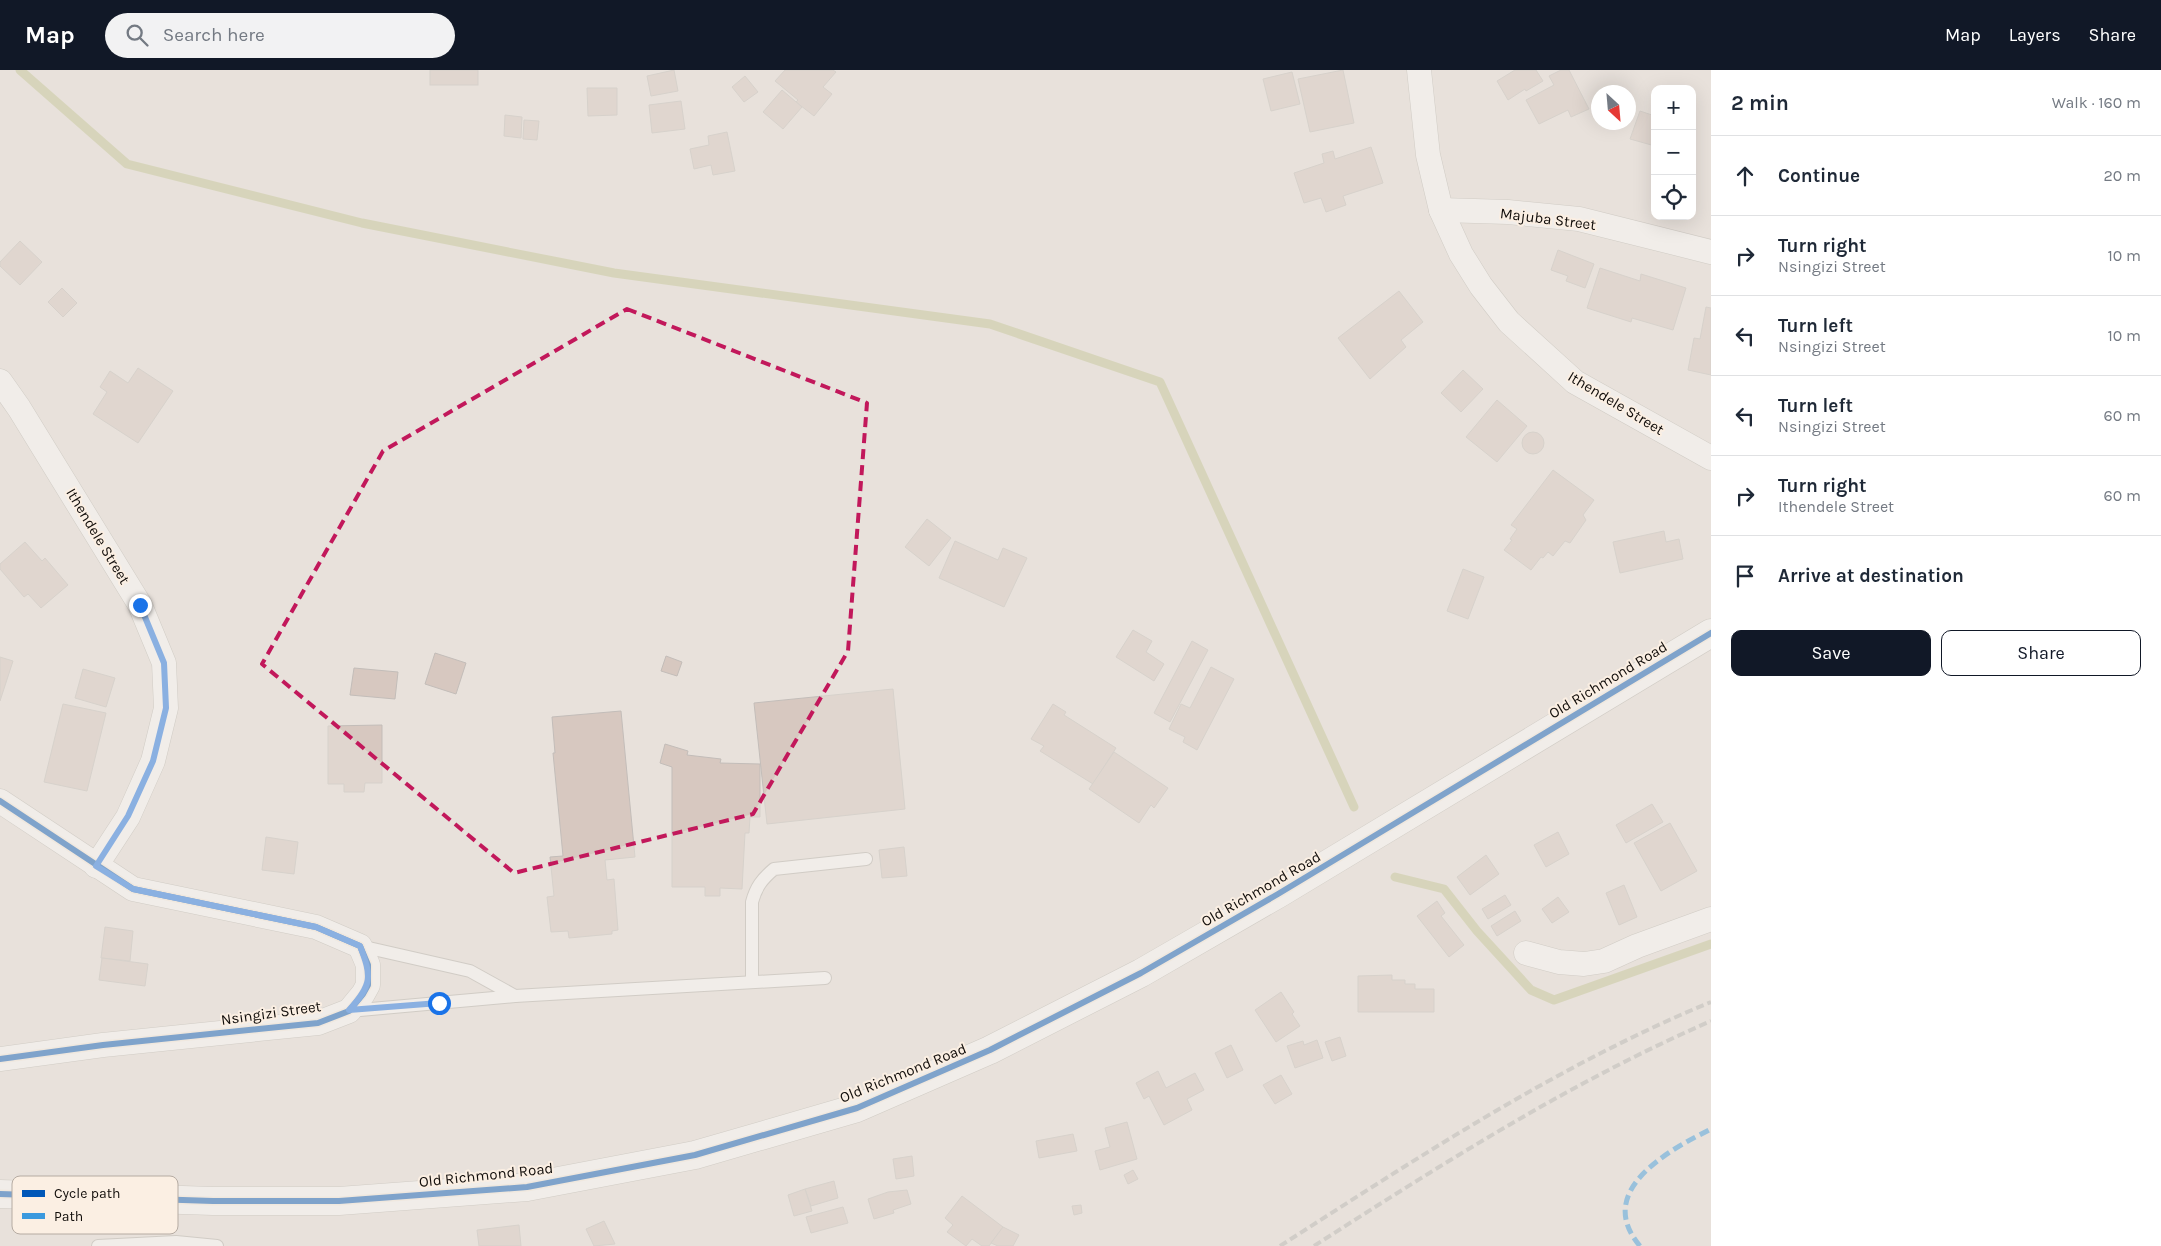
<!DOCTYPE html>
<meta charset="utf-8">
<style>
:root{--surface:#fff;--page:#f2f2f3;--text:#1f2937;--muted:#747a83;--line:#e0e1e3;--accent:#111827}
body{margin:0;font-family:Karla,sans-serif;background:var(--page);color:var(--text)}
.controls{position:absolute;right:15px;top:15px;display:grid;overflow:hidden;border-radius:10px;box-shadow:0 5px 20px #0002}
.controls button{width:45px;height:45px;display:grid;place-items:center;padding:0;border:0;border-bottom:1px solid var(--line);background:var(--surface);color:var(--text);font:25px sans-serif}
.compass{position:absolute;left:1591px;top:15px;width:45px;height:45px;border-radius:50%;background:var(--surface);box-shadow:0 5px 20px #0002;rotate:154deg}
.stop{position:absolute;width:15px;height:15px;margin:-11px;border:4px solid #1a73e8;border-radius:50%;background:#fff}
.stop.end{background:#1a73e8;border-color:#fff;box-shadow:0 1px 5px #0008}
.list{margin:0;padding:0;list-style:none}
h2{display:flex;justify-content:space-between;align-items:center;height:65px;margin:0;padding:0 20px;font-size:21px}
h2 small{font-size:16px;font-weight:400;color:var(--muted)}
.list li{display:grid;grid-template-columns:32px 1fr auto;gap:15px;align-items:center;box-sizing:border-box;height:80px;padding:0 20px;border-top:1px solid var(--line)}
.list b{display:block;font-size:19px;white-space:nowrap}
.list p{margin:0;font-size:16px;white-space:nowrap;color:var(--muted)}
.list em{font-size:16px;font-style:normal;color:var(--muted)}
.actions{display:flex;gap:10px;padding:15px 20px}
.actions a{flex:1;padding:11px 0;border:1px solid var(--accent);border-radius:10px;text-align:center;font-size:18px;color:var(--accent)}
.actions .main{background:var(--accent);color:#fff}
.icon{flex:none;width:28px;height:28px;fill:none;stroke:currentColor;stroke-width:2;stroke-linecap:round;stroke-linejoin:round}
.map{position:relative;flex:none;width:1711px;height:1176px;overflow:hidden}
header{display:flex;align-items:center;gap:30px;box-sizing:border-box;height:70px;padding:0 25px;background:var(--accent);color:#fff}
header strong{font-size:24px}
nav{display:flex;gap:28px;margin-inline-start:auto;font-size:18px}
.search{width:350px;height:45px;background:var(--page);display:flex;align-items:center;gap:12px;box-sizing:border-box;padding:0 18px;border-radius:28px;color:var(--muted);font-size:19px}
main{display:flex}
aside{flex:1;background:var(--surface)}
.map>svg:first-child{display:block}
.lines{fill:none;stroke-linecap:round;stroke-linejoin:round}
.stream{stroke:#c4c496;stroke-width:9}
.building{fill:#d7c8c0;stroke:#c3bdb9}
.service-casing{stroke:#b6b1ac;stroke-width:14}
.minor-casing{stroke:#b6b1ac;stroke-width:25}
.tertiary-casing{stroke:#b6b1ac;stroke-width:29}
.service{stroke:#fcfafa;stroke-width:12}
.minor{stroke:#fcfafa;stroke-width:24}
.tertiary{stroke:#fcfafa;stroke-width:28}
.rail{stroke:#b6b4b2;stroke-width:4;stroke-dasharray:8 4;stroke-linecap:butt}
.quiet{stroke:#3a99de;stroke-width:5;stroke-dasharray:10 5;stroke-linecap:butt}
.cycleway-casing{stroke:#fbefe3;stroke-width:9}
.cycleway{stroke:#0057b8;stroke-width:6}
.route{stroke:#1a73e8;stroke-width:6}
.marked{fill:none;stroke:#c2185b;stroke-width:4;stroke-dasharray:10 6;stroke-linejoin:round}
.labels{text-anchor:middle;stroke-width:4;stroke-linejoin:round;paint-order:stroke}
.street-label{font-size:15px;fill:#110d0a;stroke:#fbefe3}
.key{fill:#fbefe3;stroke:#b5aba2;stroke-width:1}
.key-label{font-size:14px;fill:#110d0a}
</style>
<header>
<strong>Map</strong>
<div class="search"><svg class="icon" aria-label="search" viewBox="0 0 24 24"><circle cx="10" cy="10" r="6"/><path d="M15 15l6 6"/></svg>Search here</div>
<nav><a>Map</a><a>Layers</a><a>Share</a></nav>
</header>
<main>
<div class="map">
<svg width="1711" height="1176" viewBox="0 0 1711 1176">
<rect width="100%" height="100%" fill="#e8e1db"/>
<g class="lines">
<g class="stream">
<path d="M20,0L127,94L362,153L614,203L990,254L1160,312L1354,737"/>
<path d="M1395,807L1444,819L1477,861L1531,920L1554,930L1711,874"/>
</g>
</g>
<g class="building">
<rect x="430" y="0" width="48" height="15"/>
<path d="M674,0L678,21L651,26L647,6Z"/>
<path d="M785,0H833L836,2L823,17L832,24L814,46L796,32L798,30L775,11Z"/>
<path d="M1343,0L1354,53L1310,62L1298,9Z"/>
<path d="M1515,0H1536L1543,11L1526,21L1525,19L1508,30L1497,11Z"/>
<path d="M1561,0H1569L1589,39L1571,47L1568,40L1539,54L1526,30L1554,15L1549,6Z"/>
<path d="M1292,2L1300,34L1271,41L1263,9Z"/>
<path d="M745,6L758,22L744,32L732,17Z"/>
<path d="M587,18H617V45L588,46Z"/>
<path d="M782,20L802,37L783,59L763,42Z"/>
<path d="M681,31L685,59L652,63L649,35Z"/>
<path d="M1640,41L1655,46V76L1630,69Z"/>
<path d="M505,45L522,47L521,68L504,66Z"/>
<path d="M524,50L539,51L537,70L523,69Z"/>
<path d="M727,62L735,101L713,105L711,95L694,99L690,79L709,75L708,66Z"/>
<path d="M1371,77L1383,113L1343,126L1346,135L1326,142L1321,128L1304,133L1294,103L1324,93L1322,84L1333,81L1335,89Z"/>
<path d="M20,171L42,192L20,215L0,196V192Z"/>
<path d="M1558,180L1594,194L1585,218L1566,211L1568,206L1551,200Z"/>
<path d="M1600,198L1640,211L1641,204L1686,218L1673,260L1632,248L1631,252L1587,238Z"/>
<path d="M62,218L77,233L63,247L48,232Z"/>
<path d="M1399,221L1423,252L1401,270L1406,277L1370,309L1338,268Z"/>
<path d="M1706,237L1711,238V305L1688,300L1694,268L1700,269Z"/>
<path d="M138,298L173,321L138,373L93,344L107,322L100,317L110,301L128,313Z"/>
<path d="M1463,300L1483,319L1461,342L1441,323Z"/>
<path d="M1497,330L1527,356L1497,392L1466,367Z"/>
<circle cx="1533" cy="373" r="11"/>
<path d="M1553,400L1594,430L1583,445L1586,450L1570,473L1565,471L1553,486L1548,482L1543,488L1541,487L1531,500L1504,480L1512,470L1510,469L1517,459L1511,455Z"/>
<path d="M927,449L951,468L929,496L905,477Z"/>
<path d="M1664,461L1666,472L1679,469L1683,489L1620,503L1613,472Z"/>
<path d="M955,471L998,490L1003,478L1027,488L1004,537L939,508Z"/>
<path d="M25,472L42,491L45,488L68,515L41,538L28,524L24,527L0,499V494Z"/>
<path d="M1463,499L1484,507L1468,549L1447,541Z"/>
<path d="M1133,560L1152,571L1146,582L1164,594L1154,611L1116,587Z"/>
<path d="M1192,571L1208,580L1170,652L1154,643Z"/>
<path d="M435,583L466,593L456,624L425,614Z"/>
<path d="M666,586L682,592L677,606L661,601Z"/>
<path d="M0,587L13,591L0,631Z"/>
<path d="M1211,597L1234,609L1197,680L1183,672L1185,667L1169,659L1181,634L1190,638Z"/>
<path d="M354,598L398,602L395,629L350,625Z"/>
<path d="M83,599L115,608L106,637L75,628Z"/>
<path d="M893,619L905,739L767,754L754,633Z"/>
<path d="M63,634L106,643L87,721L44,712Z"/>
<path d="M1053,634L1066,642L1064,645L1116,678L1093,714L1040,681L1044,676L1031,669Z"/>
<path d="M621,641L635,787L605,790L607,810L614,809L618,860L612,861V864L569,868L568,861L551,862L547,827L554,826L550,787L563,786L553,683H555L552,647Z"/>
<path d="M382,655V713H365L364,722H344V714H328V656Z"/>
<path d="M665,674L688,681L687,685L721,689L720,693L760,694V747H750L749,763H745L742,819L720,818V826H705V817H672V697L660,693Z"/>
<path d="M1114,682L1168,718L1154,738L1151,735L1139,753L1089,719Z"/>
<path d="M1652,734L1663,752L1626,773L1616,755Z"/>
<path d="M1670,753L1697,801L1661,821L1634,773Z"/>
<path d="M1558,762L1569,784L1546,797L1534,775Z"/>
<path d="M266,767L298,772L294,804L262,800Z"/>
<path d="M904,777L907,806L882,808L879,780Z"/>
<path d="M1486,785L1499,804L1470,825L1457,807Z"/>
<path d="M1624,815L1637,847L1619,855L1606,823Z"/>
<path d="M1505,825L1511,835L1488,849L1482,839Z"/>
<path d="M1558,827L1569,842L1552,853L1542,839Z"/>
<path d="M1437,831L1445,843L1441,846L1464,875L1449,887L1417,846Z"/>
<path d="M1515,841L1521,851L1497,866L1491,856Z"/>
<path d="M105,857L133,861L130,891L101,888Z"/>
<path d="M102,888L148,894L145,916L99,910Z"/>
<path d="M1392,905V910H1405V914H1415V919H1434V942H1358V906Z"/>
<path d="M1281,922L1294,942L1292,944L1300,956L1276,972L1255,940Z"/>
<path d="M1340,967L1346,986L1332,991L1325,972Z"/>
<path d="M1317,970L1323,988L1295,998L1287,976L1303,971L1304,975Z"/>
<path d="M1231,975L1243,1000L1227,1008L1215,983Z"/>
<path d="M1158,1001L1166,1018L1195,1003L1204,1020L1187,1029L1192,1040L1164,1055L1149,1026L1144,1029L1136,1013Z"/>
<path d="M1281,1005L1292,1024L1275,1034L1263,1015Z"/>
<path d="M1127,1052L1137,1089L1100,1100L1095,1081L1110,1077L1105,1058Z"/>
<path d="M1073,1064L1077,1081L1039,1088L1036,1071Z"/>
<path d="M912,1086L914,1106L896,1109L893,1089Z"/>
<path d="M1133,1100L1138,1109L1128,1114L1124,1105Z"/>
<path d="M834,1111L838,1128L811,1136L805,1119Z"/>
<path d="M805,1119L812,1141L794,1146L788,1125Z"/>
<path d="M907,1120L911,1134L893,1140L894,1143L874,1149L868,1129L888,1122Z"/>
<path d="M962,1126L1003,1157L989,1176H982L972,1169L966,1176L947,1162L953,1155L945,1148Z"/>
<path d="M1081,1135L1082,1143L1074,1145L1072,1136Z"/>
<path d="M843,1137L848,1153L811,1163L806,1147Z"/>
<path d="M604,1151L615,1174L594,1176L586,1159Z"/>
<path d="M519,1155L521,1176H479L477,1160Z"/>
<path d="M1003,1157L1019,1165L1013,1176H998L991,1173Z"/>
</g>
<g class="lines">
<defs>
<g id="service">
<path d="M360,876L470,901L515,926"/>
<path d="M752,912V832C756,817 762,809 774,799L866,789"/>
<path d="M349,941L515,926L825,908"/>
<path d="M98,1176L176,1172L217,1176"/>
</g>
<g id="minor">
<path d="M1419,0L1428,85L1441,140L1461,184L1481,216L1509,252L1575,312L1711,388"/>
<path d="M1441,140L1508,142L1579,149L1711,182"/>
<path d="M0,311L19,338L140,535L164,593L166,638L153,691L128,747L96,796"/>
<path d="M0,731L133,819L316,857L360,876L368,895V915L363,924L349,941L318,953L103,975L0,989"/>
<path d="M1526,883L1559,892L1584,894L1604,891L1637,876L1711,849"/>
</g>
<path id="tertiary" d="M0,1124L213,1131H339L527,1117L695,1085L857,1038L990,980L1141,903L1278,824L1711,563"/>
</defs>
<use href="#service" class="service-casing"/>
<use href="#minor" class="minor-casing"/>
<use href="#tertiary" class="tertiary-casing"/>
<use href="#service" class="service"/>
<use href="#minor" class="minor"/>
<use href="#tertiary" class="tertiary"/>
<g class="rail">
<path d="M1280,1176C1419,1087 1558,995 1711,932"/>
<path d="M1314,1176C1442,1094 1571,1012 1711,951"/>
</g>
<path class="quiet" d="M1640,1176C1593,1121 1669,1080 1711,1059"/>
<defs>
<g id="cycleway">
<path d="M0,731L133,819L316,857L360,876L368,895V915L363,924L349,941L318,953L103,975L0,989"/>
<path d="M0,1124L213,1131H339L527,1117L695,1085L857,1038L990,980L1141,903L1278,824L1711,563"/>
</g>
</defs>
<use href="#cycleway" class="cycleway-casing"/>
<use href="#cycleway" class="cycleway"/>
</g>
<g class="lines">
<path class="route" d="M140,535L164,593L166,638L153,691L128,746L96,796L133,819L316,857L360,876C372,907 372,915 349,940L439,933"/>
</g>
<path d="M0 0H1711V1176H0ZM627,239L867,333L848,581L753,744L514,803L262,594L383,381Z" fill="#e8e1db" fill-opacity=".55" fill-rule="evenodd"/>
<path class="marked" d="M627,239L867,333L848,581L753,744L514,803L262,594L383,381Z"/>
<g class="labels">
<g class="street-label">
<text transform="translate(1548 149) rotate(7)" y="5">Majuba Street</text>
<text transform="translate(1616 333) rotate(31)" y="5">Ithendele Street</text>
<text transform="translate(98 466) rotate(59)" y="5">Ithendele Street</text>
<text transform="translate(1608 610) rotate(-31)" y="5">Old Richmond Road</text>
<text transform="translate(1261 819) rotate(-30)" y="5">Old Richmond Road</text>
<text transform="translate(271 943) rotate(-8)" y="5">Nsingizi Street</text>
<text transform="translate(903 1003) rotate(-22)" y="5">Old Richmond Road</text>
<text transform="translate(486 1105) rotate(-6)" y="5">Old Richmond Road</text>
</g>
</g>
<rect x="12" y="1106" width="166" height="58" rx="8" class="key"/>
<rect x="22" y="1120" width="23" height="7" fill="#0057b8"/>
<rect x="22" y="1143" width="23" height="6" fill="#3a99de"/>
<g class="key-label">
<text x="54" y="1128">Cycle path</text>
<text x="54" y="1151">Path</text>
</g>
</svg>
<div class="controls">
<button>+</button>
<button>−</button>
<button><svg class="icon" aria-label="locate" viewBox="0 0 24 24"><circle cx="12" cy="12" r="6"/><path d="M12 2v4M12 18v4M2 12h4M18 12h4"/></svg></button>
</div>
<svg class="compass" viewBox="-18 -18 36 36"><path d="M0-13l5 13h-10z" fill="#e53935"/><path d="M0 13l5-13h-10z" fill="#747a83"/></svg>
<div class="stop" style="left:439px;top:933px"></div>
<div class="stop end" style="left:140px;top:535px"></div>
</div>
<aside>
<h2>2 min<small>Walk · 160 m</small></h2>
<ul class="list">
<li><svg class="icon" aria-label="ahead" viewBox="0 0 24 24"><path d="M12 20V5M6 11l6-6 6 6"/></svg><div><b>Continue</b></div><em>20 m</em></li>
<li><svg class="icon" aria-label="right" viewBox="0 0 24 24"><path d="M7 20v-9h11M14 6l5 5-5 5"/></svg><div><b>Turn right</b><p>Nsingizi Street</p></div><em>10 m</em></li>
<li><svg class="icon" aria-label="left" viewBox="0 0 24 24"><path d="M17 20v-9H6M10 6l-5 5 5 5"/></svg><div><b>Turn left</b><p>Nsingizi Street</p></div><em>10 m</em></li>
<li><svg class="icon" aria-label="left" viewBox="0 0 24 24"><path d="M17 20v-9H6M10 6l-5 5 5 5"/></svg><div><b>Turn left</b><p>Nsingizi Street</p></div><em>60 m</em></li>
<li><svg class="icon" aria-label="right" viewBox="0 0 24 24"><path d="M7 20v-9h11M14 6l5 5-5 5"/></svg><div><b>Turn right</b><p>Ithendele Street</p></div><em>60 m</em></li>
<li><svg class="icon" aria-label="arrive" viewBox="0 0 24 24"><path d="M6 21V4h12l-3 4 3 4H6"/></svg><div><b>Arrive at destination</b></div></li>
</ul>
<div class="actions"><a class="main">Save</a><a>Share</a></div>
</aside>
</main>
